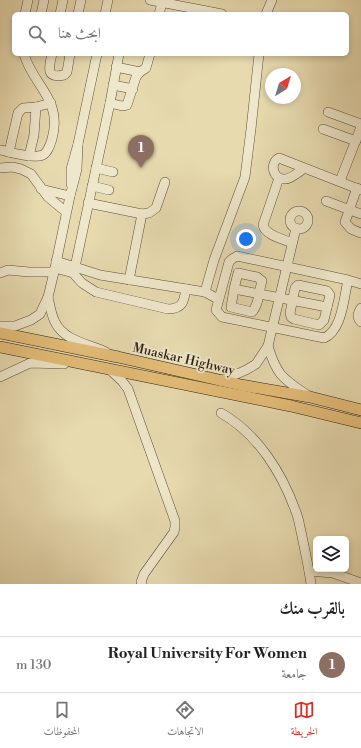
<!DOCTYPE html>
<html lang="ar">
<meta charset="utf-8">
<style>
:root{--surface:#fff;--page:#f2f2f2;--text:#202124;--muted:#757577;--line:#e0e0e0;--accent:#d93025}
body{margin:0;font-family:"Libre Bodoni",Amiri,serif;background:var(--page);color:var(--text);direction:rtl}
.controls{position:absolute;right:12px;bottom:12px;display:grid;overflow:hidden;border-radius:6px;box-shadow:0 2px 6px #0003}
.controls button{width:36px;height:36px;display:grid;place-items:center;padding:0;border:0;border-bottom:1px solid var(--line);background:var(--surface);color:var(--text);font:20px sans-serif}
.compass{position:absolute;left:265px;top:68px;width:36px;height:36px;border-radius:50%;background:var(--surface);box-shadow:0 2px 6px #0003;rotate:38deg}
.you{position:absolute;left:246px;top:239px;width:14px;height:14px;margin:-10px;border:3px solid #fff;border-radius:50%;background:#1a73e8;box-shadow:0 0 0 6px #1a73e833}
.badge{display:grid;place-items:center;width:26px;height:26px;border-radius:50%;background:var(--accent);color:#fff;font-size:13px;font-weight:700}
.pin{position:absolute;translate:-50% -33px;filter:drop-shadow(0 1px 2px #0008)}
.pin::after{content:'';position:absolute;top:21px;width:14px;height:12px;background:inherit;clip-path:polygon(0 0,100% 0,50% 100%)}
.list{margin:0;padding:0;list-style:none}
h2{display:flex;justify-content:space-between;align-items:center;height:52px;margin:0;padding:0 16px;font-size:17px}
h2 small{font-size:13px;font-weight:400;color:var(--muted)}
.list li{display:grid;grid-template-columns:26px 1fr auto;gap:12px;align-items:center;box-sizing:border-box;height:56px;padding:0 16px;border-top:1px solid var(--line)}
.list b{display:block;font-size:15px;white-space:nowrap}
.list p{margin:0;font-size:13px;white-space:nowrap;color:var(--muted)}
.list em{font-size:13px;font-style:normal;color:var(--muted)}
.icon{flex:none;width:22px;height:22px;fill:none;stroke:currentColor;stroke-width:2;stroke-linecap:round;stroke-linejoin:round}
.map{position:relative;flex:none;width:361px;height:584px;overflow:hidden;direction:ltr}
.search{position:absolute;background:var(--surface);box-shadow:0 2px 6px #0003;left:12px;right:12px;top:12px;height:44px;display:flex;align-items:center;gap:10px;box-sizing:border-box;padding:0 14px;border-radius:6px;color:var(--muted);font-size:15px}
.sheet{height:108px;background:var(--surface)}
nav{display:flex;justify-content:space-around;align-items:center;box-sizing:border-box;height:56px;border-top:1px solid var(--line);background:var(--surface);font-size:11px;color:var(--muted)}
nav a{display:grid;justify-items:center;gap:2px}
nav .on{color:var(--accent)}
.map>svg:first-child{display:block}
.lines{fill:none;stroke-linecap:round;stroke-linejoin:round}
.minor-casing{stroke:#5c4e39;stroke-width:10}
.major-casing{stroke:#2d2012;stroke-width:12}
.minor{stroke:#efe7cb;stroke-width:9}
.major{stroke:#e4bd78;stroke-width:11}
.labels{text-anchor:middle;stroke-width:3.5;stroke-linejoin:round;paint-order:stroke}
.street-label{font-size:13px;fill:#2d2012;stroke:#efe7cb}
</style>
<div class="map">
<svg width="361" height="584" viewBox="0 0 361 584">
<rect width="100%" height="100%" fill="#e7daaf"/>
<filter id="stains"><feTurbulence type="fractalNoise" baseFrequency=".005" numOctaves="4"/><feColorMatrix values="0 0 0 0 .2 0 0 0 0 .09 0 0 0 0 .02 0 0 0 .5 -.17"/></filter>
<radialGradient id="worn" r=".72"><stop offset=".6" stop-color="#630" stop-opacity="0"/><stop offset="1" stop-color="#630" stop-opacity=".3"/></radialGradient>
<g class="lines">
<defs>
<g id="minor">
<path d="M150,0L222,14"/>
<path d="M25,14L28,0"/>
<path d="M41,14L44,0"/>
<path d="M60,14L63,0"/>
<path d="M78,14L81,0"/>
<path d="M105,14L108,0"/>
<path d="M159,14L162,3"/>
<path d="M266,14L272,0"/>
<path d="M52,54C49,67 45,79 64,75L67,72L70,54"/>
<path d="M119,54L110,103L122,106L127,105L136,77L140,72L146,68L150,54"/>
<path d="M116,67L140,72"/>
<path d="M113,85L133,89"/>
<path d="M328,112L361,124"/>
<path d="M323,129L356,141"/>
<path d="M0,150C10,152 33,159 43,155C48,152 50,145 52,139C63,99 33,86 24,54"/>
<path d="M9,152L18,113L23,108L36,107L51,103"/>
<path d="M29,156L34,135L36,107"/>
<path d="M0,168L12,167L21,169L31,174L48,197L66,212"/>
<path d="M96,168L113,172"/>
<path d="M305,168C299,171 292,179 285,179C273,180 269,163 279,158L361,190"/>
<path d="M279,178L263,225C265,235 283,239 292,243"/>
<path d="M340,181L361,127"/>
<path d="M71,184V169L78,144L97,54"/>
<path d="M92,186L109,190"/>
<path d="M357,188L345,222L351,229L361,233"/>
<path d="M41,189L70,196"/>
<path d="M326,201L361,214"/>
<path d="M88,203L142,214"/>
<circle cx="299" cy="220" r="9"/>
<path d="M56,261L75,267L110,103"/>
<path d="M55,268L73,273L82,283L96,292L168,309C183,309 184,301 186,289"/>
<path d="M74,272L75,267L100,275L205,292"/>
<path d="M0,273L8,270L29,272H54"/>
<path d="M129,280L142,214L149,213L156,208L165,182"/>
<path d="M348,280C344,297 342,331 324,338L222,317L216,310L229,262L232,259L237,256L348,280L361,284"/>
<path d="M298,285L327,291L330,295L324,320L319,325L294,319L291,317L290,313L295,288Z"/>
<path d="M234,289L231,307L252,312C259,305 259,290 262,281L257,277L238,273L234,289L327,307"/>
<path d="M48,297C50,306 51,314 55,322C64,341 89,344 106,352"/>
<path d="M218,299L205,292L214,260L245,177L251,129L259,54"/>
<path d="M361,308C358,313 356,317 361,322"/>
<path d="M0,326H15L31,320L40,314L48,297L55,268L70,196L77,169L78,144"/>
<path d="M268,346C277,377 284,379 310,397"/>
<path d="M109,369L122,381L128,389L175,521V527L174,532L144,574L141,582L142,584"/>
<path d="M0,377L30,363L64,364"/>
<path d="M221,381L246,370L256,364L268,346L296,228"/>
<path d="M221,413C258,434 282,473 296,512C299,519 300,528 302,536C305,552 309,568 311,584"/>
<path d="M309,571L333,573L361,583"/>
</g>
<g id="major">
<path d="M0,333L118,357L241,385L310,397L361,410"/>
<path d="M0,347L291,406L361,423"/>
</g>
</defs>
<use href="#minor" class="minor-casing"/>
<use href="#major" class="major-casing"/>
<use href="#minor" class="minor"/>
<use href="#major" class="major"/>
</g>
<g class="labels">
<g class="street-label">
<text transform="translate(184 358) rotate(13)" y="5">Muaskar Highway</text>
</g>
</g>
<rect width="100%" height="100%" filter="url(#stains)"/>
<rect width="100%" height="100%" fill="url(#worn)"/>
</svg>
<div class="controls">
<button><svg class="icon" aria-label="layers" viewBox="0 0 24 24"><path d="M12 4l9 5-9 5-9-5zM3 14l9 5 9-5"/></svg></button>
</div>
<svg class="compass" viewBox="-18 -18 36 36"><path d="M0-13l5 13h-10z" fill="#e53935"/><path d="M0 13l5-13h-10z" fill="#757577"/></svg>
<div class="you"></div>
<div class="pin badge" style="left:141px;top:168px;background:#8d6e63">1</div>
<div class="search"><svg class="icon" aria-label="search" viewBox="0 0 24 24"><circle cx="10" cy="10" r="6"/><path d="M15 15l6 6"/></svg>ابحث هنا</div>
</div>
<section class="sheet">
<h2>بالقرب منك<small></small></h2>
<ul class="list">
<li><span class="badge" style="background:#8d6e63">1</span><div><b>Royal University For Women</b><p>جامعة</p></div><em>130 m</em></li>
</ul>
</section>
<nav>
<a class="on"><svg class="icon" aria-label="map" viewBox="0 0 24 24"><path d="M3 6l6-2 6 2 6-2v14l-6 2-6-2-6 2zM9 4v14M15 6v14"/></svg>الخريطة</a>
<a><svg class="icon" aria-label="directions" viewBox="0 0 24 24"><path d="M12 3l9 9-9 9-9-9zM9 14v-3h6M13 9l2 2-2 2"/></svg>الاتجاهات</a>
<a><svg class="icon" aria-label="saved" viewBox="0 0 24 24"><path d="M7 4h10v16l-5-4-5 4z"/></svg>المحفوظات</a>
</nav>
